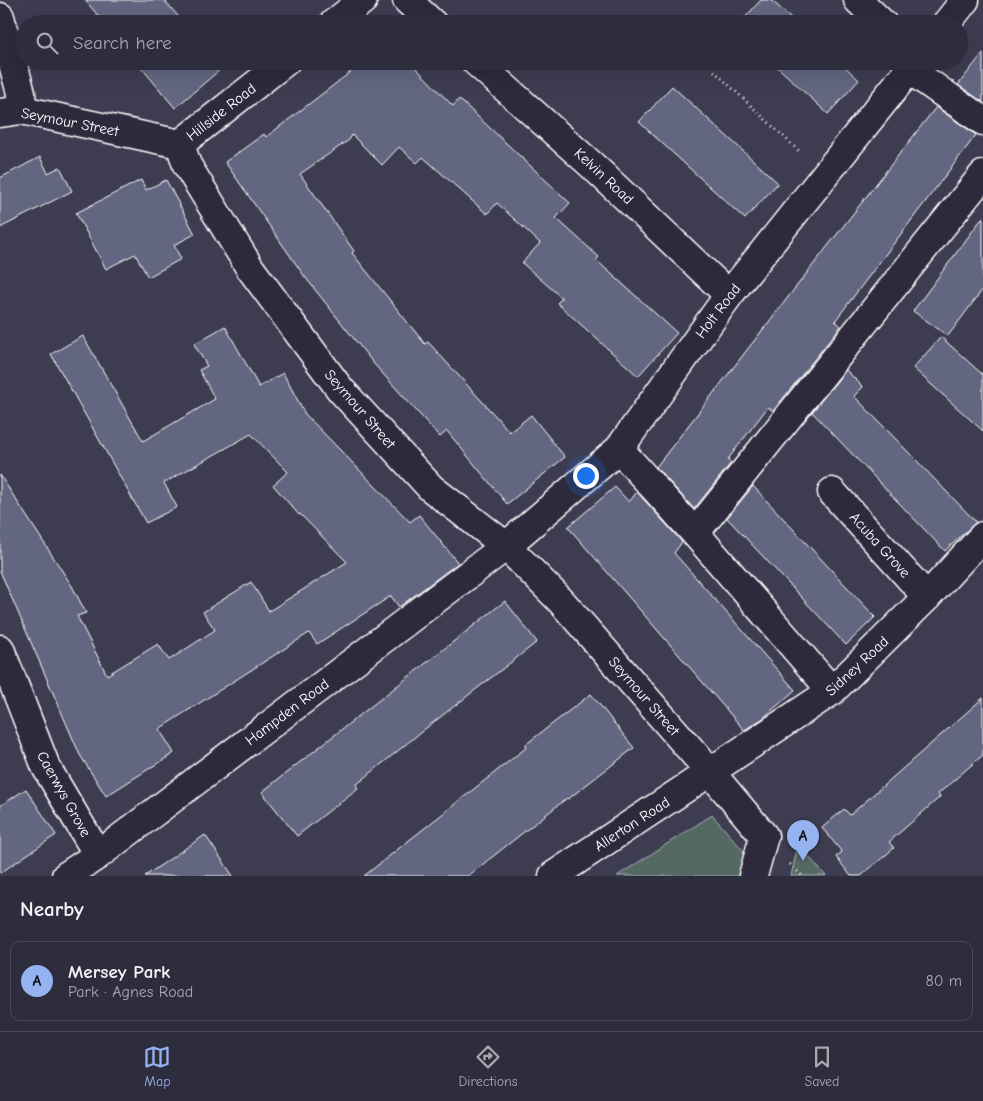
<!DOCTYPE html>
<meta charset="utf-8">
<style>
:root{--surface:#2e2d3d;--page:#363544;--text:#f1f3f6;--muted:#a7a8b0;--line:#494957;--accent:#95b2f1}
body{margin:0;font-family:"Comic Neue",sans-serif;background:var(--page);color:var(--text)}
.you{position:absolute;left:585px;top:475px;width:18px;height:18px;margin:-12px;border:4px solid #fff;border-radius:50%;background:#1a73e8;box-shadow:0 0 0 8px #1a73e833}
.badge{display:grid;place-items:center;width:32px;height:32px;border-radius:50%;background:var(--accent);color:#111;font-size:16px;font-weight:700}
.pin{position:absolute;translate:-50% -41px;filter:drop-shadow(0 1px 2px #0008)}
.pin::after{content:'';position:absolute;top:26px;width:18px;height:15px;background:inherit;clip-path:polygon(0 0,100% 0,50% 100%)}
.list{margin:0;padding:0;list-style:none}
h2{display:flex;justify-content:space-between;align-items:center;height:65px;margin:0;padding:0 20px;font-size:21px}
h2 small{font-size:16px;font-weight:400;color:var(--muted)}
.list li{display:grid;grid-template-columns:32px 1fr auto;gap:15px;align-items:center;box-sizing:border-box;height:80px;margin:0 10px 10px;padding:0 10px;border:1px solid var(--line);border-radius:10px}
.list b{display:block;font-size:19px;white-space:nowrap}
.list p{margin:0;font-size:16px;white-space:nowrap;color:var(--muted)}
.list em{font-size:16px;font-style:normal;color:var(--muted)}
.icon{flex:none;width:28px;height:28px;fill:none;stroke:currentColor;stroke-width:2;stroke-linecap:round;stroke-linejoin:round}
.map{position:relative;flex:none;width:983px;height:876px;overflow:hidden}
.search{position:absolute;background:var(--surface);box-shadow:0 5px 20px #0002;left:15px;right:15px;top:15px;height:55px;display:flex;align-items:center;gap:12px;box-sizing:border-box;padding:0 18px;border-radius:28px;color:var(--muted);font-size:19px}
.sheet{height:155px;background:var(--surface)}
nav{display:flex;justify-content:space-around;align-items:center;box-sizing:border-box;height:70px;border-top:1px solid var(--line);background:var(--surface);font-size:14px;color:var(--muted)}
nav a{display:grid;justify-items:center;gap:2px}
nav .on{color:var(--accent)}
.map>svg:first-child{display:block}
.green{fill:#546964;stroke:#aab4b2}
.building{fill:#626680;stroke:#fff}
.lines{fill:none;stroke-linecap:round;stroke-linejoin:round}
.minor-casing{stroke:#fff;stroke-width:31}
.path{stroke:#fff;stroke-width:3;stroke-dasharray:1 4;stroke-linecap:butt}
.minor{stroke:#2f2a3d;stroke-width:28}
.labels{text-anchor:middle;stroke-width:4.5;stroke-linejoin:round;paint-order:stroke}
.street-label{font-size:15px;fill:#fff;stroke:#2f2a3d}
</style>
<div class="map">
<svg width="983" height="876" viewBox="0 0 983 876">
<rect width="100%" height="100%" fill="#3e3c51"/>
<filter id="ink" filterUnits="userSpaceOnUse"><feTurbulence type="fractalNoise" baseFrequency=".02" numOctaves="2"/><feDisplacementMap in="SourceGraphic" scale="10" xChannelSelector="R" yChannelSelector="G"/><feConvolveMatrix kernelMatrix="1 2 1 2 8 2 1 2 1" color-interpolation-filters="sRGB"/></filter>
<g filter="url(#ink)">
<g class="green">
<path d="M712,815L743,850L746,859L741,876H617Z"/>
<path d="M798,845L826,876H791Z"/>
</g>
<g class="building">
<path d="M85,0H164L185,24H105Z"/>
<path d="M761,0H771L798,24H739Z"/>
<path d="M983,53V102L958,85Z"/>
<path d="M136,61H216L222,68L175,108Z"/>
<path d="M365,61H409L453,106L459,99L570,203L556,218L599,257L596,260L677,333L638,376L557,303L562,298L522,263L540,243L497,203L487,214L423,157L417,163L399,147L382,165L352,135L349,140L300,174L354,251L352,253L425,344L428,342L510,432L531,415L565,457L507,504L447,431L440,437L374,364L305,277L225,162L264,134L266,137Z"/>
<path d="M771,61H839L859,80L828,114Z"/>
<path d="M672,86L778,183L745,219L639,122Z"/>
<path d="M936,107L976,135L835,321L841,326L773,411L768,407L728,459L731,463L694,509L656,467Z"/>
<path d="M40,157L48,173L60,167L72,191L0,228V178Z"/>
<path d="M141,180L146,190L166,180L195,234L174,245L181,259L148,277L135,254L106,269L76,213Z"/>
<path d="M983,217V289L948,336L913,311Z"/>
<path d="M225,326L259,387L283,373L305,414L410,522L419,515L458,563L399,607L391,596L317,644L309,633L159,729L174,753L106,796L80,755L0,571V475L72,586L86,613L77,616L107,675L158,644L169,660L215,630L203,612L251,582L269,611L347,562L300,514L299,515L273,485L288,472L251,434L164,483L177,507L146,523L51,354L83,336L143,441L215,399L199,370L207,366L194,344Z"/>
<path d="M941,337L983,375V431L913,368Z"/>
<path d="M846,370L863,387L854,396L976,522L945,551L812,412Z"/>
<path d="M753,486L875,617L846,645L727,518Z"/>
<path d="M615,487L629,502L637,492L682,542L674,553L795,690L762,719L744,730L568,527Z"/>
<path d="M505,601L537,642L421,732L356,785L358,788L297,836L262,792Z"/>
<path d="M591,694L634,748L568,799L567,798L468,876H364L527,747L525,745Z"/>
<path d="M983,698V755L938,794L940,797L889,842L894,848L861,876H851L836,857L842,852L822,828L844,809L850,815Z"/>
<path d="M26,789L56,835L0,873V806Z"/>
<path d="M205,835L233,876H145Z"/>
</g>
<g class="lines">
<defs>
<g id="minor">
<path d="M407,0L433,24"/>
<path d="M858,0L883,24"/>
<path d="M0,17L21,93L22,110"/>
<path d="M333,24L363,0"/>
<path d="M946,24L965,0"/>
<path d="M475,61L595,168L729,295"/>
<path d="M910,70L983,121"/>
<path d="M0,113L22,110L180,144L187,165L250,268L340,389L431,488L506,546L561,601L711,773L764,836L753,876"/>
<path d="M180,144L286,61"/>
<path d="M619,449L695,533L832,691"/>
<path d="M832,492L927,597"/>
<path d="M695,533L983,175"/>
<path d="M0,649L46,767L98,855"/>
<path d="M66,876L98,855L506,546L619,449L729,295L916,61"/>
<path d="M553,876L832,691L927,597L983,536"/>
</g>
</defs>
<use href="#minor" class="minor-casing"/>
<g class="path">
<path d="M714,71L801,153"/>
<path d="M790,864L802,876"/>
</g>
<use href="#minor" class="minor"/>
</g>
</g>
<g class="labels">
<g class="street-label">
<text transform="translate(221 112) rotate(-38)" y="5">Hillside Road</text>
<text transform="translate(70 122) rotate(11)" y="5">Seymour Street</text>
<text transform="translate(604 176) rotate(43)" y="5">Kelvin Road</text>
<text transform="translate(718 311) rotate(-53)" y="5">Holt Road</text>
<text transform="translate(360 409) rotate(49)" y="5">Seymour Street</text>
<text transform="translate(880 545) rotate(48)" y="5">Acuba Grove</text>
<text transform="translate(857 666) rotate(-43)" y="5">Sidney Road</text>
<text transform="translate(644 696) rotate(49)" y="5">Seymour Street</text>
<text transform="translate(287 712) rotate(-37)" y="5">Hampden Road</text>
<text transform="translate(64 794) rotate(61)" y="5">Caerwys Grove</text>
<text transform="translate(632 824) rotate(-33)" y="5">Allerton Road</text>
</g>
</g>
</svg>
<div class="you"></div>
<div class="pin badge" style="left:803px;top:861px">A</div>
<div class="search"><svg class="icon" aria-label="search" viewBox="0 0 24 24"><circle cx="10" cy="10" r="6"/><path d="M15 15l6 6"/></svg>Search here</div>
</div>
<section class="sheet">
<h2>Nearby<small></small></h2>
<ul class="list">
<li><span class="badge">A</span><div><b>Mersey Park</b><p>Park · Agnes Road</p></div><em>80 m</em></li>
</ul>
</section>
<nav>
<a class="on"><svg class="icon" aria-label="map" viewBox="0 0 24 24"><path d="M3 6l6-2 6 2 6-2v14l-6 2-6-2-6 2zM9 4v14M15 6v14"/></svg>Map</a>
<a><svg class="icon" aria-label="directions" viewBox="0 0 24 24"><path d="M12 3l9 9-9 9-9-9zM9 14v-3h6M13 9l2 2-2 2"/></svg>Directions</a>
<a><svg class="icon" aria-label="saved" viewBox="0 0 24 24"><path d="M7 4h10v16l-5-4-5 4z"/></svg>Saved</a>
</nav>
